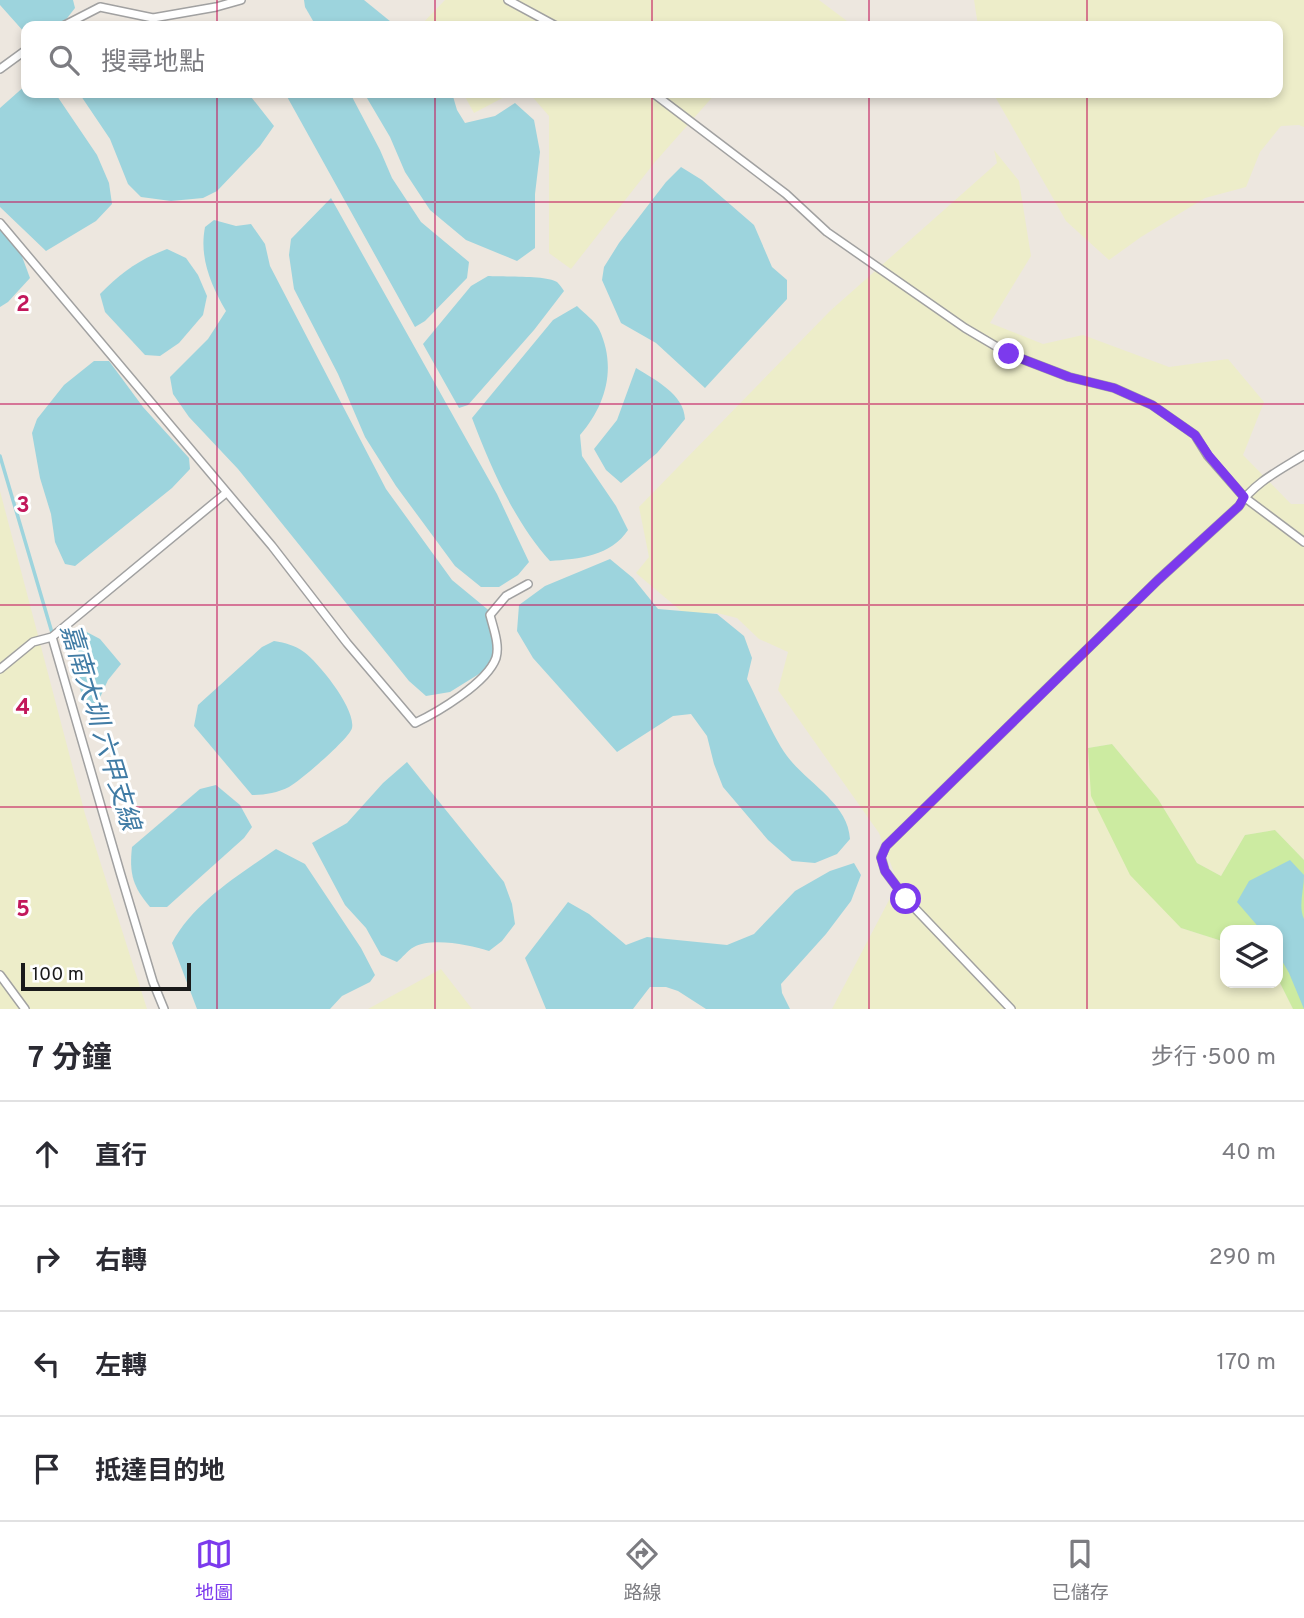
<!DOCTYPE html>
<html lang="zh-TW">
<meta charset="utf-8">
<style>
:root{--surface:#fff;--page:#f7f7f7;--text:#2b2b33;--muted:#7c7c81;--line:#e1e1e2;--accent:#7c3aed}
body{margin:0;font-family:Overpass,"Noto Sans TC",sans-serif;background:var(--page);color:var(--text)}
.controls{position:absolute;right:21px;bottom:21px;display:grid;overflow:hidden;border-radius:14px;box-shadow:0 4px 10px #0003}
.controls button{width:63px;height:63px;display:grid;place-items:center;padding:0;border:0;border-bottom:2px solid var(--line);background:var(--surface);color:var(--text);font:35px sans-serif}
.scale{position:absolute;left:21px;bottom:18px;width:170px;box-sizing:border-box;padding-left:7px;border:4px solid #1a1a1a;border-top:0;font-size:19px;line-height:24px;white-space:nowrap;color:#1a1a1a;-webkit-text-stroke:5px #fff;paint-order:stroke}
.stop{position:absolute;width:21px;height:21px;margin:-16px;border:5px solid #7c3aed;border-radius:50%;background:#fff}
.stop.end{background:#7c3aed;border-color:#fff;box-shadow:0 2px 7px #0008}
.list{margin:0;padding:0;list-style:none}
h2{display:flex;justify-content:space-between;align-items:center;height:91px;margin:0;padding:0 28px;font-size:30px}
h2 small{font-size:23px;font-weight:400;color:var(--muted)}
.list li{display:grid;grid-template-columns:46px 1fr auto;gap:21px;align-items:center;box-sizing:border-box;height:105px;padding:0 28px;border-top:2px solid var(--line)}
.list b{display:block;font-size:26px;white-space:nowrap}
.list em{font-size:23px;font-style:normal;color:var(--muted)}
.icon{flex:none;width:38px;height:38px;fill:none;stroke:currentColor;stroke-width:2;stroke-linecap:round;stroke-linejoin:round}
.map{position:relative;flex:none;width:1304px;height:1009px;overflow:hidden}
.search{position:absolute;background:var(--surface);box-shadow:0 4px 10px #0003;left:21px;right:21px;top:21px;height:77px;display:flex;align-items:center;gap:18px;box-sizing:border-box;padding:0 24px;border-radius:14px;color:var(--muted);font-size:26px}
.sheet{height:511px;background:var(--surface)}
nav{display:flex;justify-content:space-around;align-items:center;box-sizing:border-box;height:98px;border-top:2px solid var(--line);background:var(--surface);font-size:19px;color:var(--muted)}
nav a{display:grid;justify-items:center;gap:4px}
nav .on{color:var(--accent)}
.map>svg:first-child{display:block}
.farmland{fill:#ededc9}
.grass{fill:#cceba1}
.water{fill:#9dd4dd}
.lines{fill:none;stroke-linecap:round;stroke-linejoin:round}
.stream{stroke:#9dd4dd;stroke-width:3.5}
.lane-casing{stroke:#a1a1a1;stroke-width:10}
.lane{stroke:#fff;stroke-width:7}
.route{stroke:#7c3aed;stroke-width:9}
.grid{fill:none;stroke:#c2185b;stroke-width:2;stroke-opacity:0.55}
.labels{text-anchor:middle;stroke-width:6;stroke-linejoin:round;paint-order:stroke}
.water-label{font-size:26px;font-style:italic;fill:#417ca5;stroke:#fff}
.grid-label{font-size:23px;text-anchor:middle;font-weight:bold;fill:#c2185b;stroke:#fff;stroke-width:6;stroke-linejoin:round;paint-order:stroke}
</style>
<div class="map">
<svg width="1304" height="1009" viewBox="0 0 1304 1009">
<rect width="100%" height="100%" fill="#ede7df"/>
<g class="farmland">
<path d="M445,0H819L847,21L840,26H420Z"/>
<path d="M974,0H1304V127L1299,125L1281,126L1260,152L1246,187L1205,198L1141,237L1109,260L1066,221L993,93H1278V26H978Z"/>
<path d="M463,93H512L474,113Z"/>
<path d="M522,93H716L655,162L571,269L549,253V116L530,94Z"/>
<path d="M994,150L1019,181L1031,256L990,323L1043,344L1083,335L1169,367L1228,359L1264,402L1243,455L1291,504H1304V860L1275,830L1245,835L1221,876L1197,863L1158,799L1112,744L1088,748L1181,928L1225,942V983H1278V979L1293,1009H832L898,883L879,833L778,690L788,652L759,639L737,618L717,613L687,616L636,573L649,557L639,507L830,311L997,163Z"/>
<path d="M0,491L85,814L147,1009H0Z"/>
<path d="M441,969L472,1009H368Z"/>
</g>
<path class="grass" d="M1112,744L1158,799L1197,863L1221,876L1245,835L1275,830L1304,860V1009H1293L1278,979V930H1225V942L1181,928L1130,875L1091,796L1088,748Z"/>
<g class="water">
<path d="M0,0H73L75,8L61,26H26L25,33L0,5Z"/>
<path d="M304,0H364L396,26H316L305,7Z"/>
<path d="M26,85V93H55L97,155L109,183L112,204L96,221L46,251L0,207V108Z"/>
<path d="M79,93H248L274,126L260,146L217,191L203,198L171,201L141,197L128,184L110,139Z"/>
<path d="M285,93H350L380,150L392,178L421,222L469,262L467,278L425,321L415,327Z"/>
<path d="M364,93H452L457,110L465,123L495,116L515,103L534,120L540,152L535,194V248L517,261L466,240L430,210L405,172L390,137Z"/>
<path d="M681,167L702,180L754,225L772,267L787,280V299L705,388L656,343L621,323L602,280L604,267L619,243L666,182Z"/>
<path d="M331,198L497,494L529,562L518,575L499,587H481L455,566L396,486L365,437L338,374L294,289L289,255L291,239Z"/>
<path d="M214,220L236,226L251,224L265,244L270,266L386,489L452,580L492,613L502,647L487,669L450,692L426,696L409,681L238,469L189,417L173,394L170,377L208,339L226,311C211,285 199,258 205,227Z"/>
<path d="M0,228L20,251L30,278L8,302L0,307Z"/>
<path d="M167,249L186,258L198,275L207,296L203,315L179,343L160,356L145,355L105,312L100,294C121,273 138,260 167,249Z"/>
<path d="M488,276C503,277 547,275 557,282C560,285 562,288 564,291L534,330L468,405L459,408L423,344L471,286Z"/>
<path d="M577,306C584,313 595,321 599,329C617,367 606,405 580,435L582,456L616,506L628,530C611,556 579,559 550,561C514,521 491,468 472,418L553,320Z"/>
<path d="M94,361H109L143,407L189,458L190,469L172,488L75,566L65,564L55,542L51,514L40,478L32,433L37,419L64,385Z"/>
<path d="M636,368C655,380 684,394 685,419L657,453L621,483L606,470L594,449L617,420Z"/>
<path d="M610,559L633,578L658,609L717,614L744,636L752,658L747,679C758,701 773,737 787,756C807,783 848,803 850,839L837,854L815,863L792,861L768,840L723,787L714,764L707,736L691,714L673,716L617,752L533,658L517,631L519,605L545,586Z"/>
<path d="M83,630L100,639L121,664L108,680L96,706L84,701L69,655L68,634Z"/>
<path d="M274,641C286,643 294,645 304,652C319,663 356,709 352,728C350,738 300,781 289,787C277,793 265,795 252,795L194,726L198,705L262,647Z"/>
<path d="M407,762L504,882L512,904L515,924L502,941L489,951C471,945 432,937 414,947C408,950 402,958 397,962L381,955L366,928L345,905L312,843L347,823L383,783Z"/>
<path d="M216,785L240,805L252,827L244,838L167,907H150C133,887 129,874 132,847L200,789Z"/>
<path d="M276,849L305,864L361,948L375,975L370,982L342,996L330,1009H197L172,943C194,902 239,875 276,849Z"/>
<path d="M1290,860L1304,875C1304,890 1298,906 1304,919V1009L1289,973L1278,954V930H1261L1237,902L1249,881Z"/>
<path d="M854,863L861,875L851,901L826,934L781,984L782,993L790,1009H706L678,991L666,987H650L633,1009H546L525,958L568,902L589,914L626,945L647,937L727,945L754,934L795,891L830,871Z"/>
</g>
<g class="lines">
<path class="stream" d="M0,456L53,636"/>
<defs>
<g id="lane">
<path d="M508,0L556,26"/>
<path d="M63,26L100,7L153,18L216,7L241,0"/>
<path d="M0,69L26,50"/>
<path d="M653,93L786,194L827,232L965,328L1009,354L1069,377L1114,388L1152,405L1195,435L1208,456L1244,497L1304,542"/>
<path d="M0,223L272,546L347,643L415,723C438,712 487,683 496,658C500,645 493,627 490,615L506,596L528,584"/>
<path d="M52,637L120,872L153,982L164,1009"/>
<path d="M0,669L33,642L52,637L226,493"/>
<path d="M0,975L25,1009"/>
<path d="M1011,1009L906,899L885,871L881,857L886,846L1158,580L1239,506C1253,483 1282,469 1304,455"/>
</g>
</defs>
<use href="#lane" class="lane-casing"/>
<use href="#lane" class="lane"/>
</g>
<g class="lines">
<path class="route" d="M906,899L885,871L881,858L886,846L1158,580L1239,506L1244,497L1209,456L1195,435L1152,405L1114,388L1069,377L1009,354"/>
</g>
<path class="grid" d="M217,0V26M435,0V26M652,0V26M869,0V26M1087,0V26M217,93V1009M435,93V1009M652,93V1009M869,93V1009M1087,93V1009M0,202H1304M0,404H1304M0,605H1304M0,807H1304"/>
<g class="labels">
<g class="water-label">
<text transform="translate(101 727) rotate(73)" y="9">嘉南大圳 六甲支線</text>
</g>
</g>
<g class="grid-label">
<text x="23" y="311">2</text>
<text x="23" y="512">3</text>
<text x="23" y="714">4</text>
<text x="23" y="916">5</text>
</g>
</svg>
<div class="controls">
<button><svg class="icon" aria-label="layers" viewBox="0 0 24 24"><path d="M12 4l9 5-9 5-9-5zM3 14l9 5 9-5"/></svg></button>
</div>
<div class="scale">100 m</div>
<div class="stop" style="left:906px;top:899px"></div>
<div class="stop end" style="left:1009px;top:354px"></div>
<div class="search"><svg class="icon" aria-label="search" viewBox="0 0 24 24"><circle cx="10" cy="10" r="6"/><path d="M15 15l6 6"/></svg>搜尋地點</div>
</div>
<section class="sheet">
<h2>7 分鐘<small>步行 · 500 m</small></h2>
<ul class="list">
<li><svg class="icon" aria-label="ahead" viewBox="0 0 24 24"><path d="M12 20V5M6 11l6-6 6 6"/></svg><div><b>直行</b></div><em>40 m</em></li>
<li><svg class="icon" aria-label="right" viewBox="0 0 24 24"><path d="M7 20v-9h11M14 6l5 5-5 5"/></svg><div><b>右轉</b></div><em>290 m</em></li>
<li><svg class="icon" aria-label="left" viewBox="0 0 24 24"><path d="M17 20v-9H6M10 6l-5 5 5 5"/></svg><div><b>左轉</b></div><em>170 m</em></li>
<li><svg class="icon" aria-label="arrive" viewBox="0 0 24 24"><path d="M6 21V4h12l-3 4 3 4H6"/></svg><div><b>抵達目的地</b></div></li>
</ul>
</section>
<nav>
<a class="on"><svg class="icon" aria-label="map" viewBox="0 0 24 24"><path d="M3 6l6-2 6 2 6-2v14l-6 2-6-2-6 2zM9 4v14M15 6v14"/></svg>地圖</a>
<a><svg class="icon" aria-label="directions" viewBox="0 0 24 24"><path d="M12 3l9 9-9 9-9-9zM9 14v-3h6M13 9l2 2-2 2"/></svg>路線</a>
<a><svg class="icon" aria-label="saved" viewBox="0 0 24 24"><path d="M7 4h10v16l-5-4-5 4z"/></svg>已儲存</a>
</nav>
